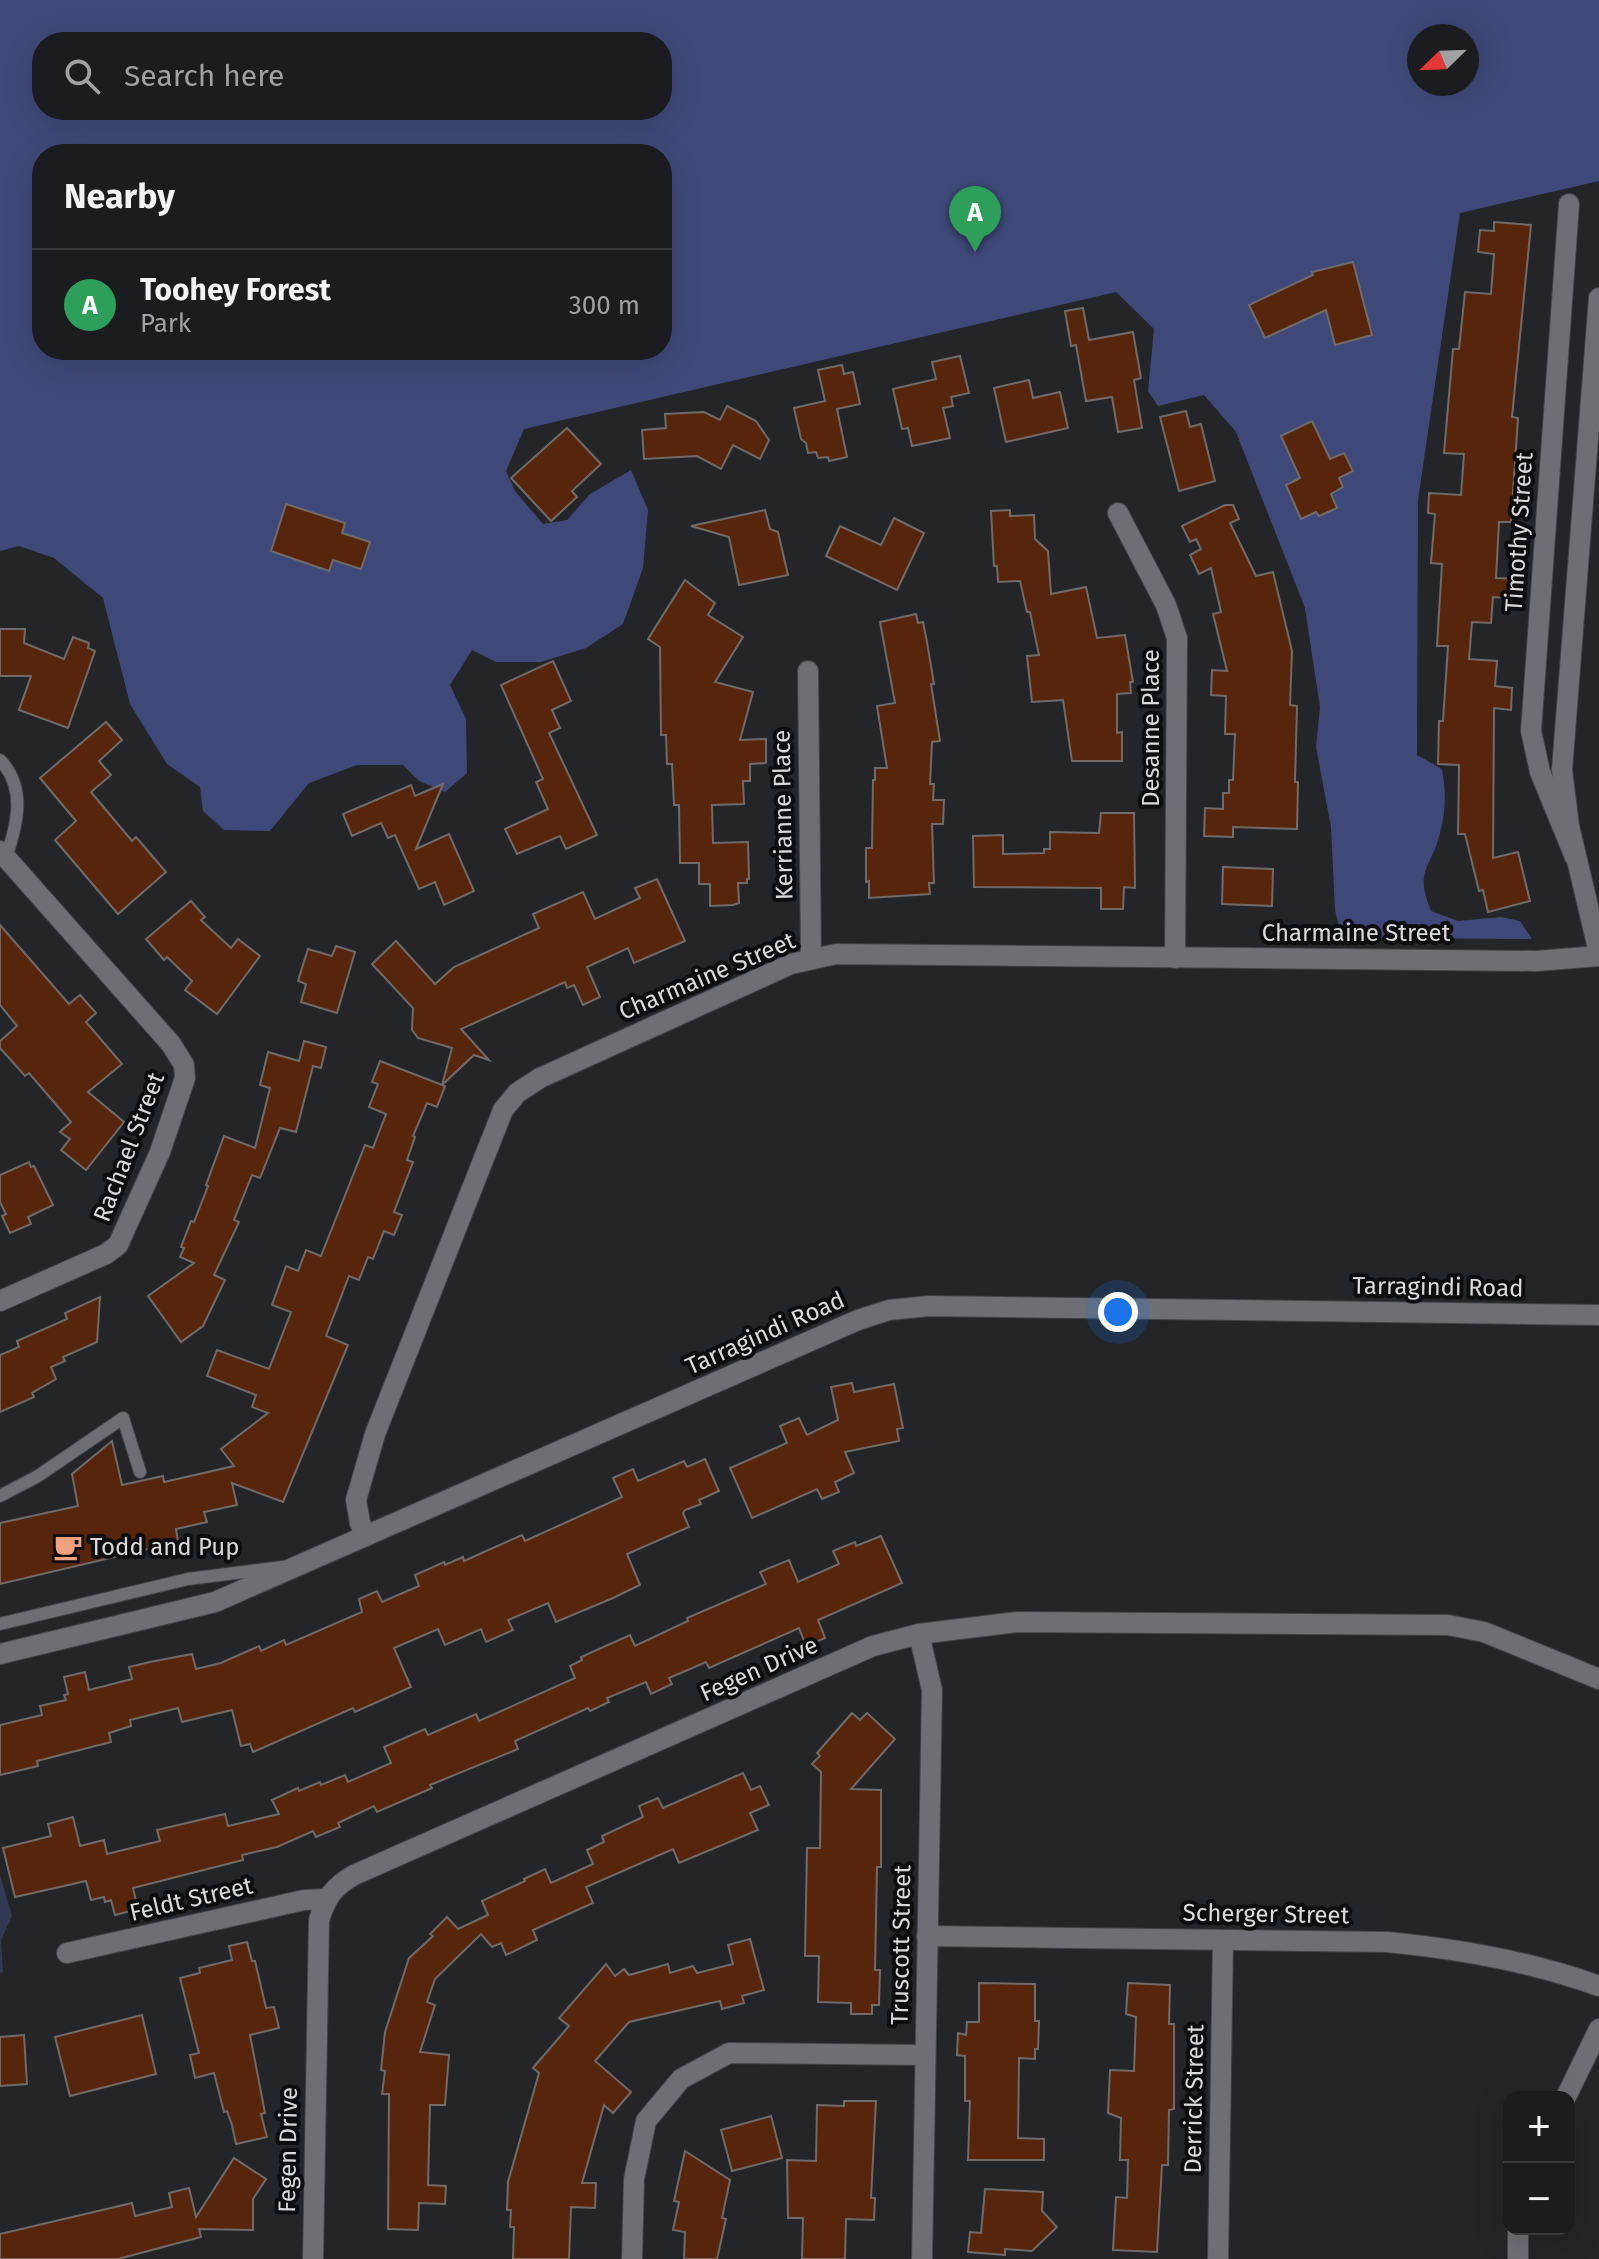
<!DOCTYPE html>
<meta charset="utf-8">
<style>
:root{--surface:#1b1c1f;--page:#242528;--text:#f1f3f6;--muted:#a0a1a4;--line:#393a3d;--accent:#f2a17e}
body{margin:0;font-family:"Fira Sans",sans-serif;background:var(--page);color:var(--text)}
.controls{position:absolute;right:24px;bottom:24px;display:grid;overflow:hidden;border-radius:16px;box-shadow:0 8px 32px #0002}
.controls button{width:72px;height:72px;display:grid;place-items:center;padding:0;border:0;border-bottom:2px solid var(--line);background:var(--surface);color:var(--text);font:40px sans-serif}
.compass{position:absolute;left:1407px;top:24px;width:72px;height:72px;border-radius:50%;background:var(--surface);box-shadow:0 8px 32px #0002;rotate:247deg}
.you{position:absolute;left:1118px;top:1312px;width:28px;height:28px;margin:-20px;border:6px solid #fff;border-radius:50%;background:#1a73e8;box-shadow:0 0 0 12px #1a73e833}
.badge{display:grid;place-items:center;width:52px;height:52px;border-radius:50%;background:var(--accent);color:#fff;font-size:26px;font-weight:700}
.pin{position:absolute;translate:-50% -66px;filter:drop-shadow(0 2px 4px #0008)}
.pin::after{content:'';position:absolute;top:42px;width:28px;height:24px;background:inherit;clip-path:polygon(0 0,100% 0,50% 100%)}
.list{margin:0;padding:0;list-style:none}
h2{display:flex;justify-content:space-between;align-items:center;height:104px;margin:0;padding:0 32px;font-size:34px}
h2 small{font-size:26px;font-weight:400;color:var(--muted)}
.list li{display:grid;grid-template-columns:52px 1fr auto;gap:24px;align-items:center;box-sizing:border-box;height:112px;padding:0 32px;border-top:2px solid var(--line)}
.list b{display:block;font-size:30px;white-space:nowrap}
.list p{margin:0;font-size:26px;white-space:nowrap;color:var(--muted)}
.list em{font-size:26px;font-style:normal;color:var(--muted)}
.icon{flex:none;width:44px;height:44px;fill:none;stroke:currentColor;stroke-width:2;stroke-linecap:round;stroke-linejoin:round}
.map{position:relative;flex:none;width:1599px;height:2259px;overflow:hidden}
.search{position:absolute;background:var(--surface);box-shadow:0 8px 32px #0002;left:32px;top:32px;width:640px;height:88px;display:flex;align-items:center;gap:20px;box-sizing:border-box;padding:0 28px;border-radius:32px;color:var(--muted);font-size:30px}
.panel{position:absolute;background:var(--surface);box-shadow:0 8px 32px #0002;left:32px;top:144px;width:640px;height:216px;border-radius:32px}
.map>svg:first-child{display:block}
.green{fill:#323955}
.forest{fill:#3f4979;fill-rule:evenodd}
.building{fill:#56250c;stroke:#706b68;stroke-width:2}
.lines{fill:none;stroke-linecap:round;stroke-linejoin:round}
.lane-casing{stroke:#424347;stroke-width:14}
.street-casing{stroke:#424347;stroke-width:22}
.secondary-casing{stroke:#424347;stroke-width:22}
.lane{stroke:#6e6f74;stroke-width:12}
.street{stroke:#6e6f74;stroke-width:20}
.secondary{stroke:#6e6f74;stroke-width:20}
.labels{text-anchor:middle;stroke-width:8;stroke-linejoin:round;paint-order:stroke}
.street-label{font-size:24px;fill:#d9dadd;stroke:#0e0e10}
.poi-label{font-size:24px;fill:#d9dadd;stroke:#0e0e10;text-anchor:start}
</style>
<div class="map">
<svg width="1599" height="2259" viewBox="0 0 1599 2259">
<rect width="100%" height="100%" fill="#242529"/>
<path class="green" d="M0,1875L12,1916L1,1940L3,1972L0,1973Z"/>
<path class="forest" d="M0,0H1599V181L1460,213L1418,500L1417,755L1442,769C1446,791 1446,811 1440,833C1431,869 1414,870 1431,911L1458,921L1501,917L1520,921L1532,939L1342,938L1335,910L1331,827L1316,747L1320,707L1305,608L1236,432L1204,395L1158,406L1148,391L1154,329L1116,292L524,429L506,471L515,491L543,524L567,520L590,494L631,470L648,510L643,568L623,624L586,648L541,662H496L472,650L450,685L466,719L467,773L445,792L419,781L403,765H357L309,783L270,831L224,830L203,811L200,787L167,764L130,704L103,598L54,558L19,546L0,551ZM1419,36H1467V84H1419ZM42,42H662V110H42ZM42,154H662V350H42Z"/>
<g class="building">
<path d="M1494,222L1531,225L1512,417L1518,418L1511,522H1499L1496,578L1521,579L1519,599L1493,597L1491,623L1472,622L1469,659L1497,661L1495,686L1512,688L1511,710L1494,708L1493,858L1518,852L1530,901L1488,912L1483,890L1479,891L1465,834H1458L1459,765L1438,764L1439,721H1443L1448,646H1437L1442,564L1431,563L1435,514L1428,513L1429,493L1461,495L1464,454L1444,453L1453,349H1459L1465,292L1491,294L1494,254L1478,252L1480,230L1494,231Z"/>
<path d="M1353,262L1372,335L1335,345L1326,310L1265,338L1249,305L1313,275L1312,272Z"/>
<path d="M1083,308L1089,340L1133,332L1141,378L1134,380L1142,428L1118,432L1112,397L1086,401L1076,345L1071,346L1065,311Z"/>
<path d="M960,356L969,393L951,397L953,406L943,408L950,438L912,446L908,428L902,429L893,389L936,379L932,362Z"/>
<path d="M842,365L844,374L853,372L860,404L837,409L847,457L829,461L828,457L818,458L816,452L808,453L806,443L801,439L794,408L825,401L818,370Z"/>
<path d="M1029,380L1033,398L1060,392L1068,428L1006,442L994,388Z"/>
<path d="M727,406L756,421L769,440L760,459L733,445L721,469L697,456L644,459L642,430L666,428L665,414L704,412L720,420Z"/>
<path d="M1186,411L1190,427L1201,424L1215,481L1179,491L1160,417Z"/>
<path d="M1312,421L1330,459L1344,453L1353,471L1339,478L1343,487L1331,494L1337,508L1319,516L1316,512L1301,519L1286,485L1300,478L1281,436Z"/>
<path d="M567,428L601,464L572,491L577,497L551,521L511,478Z"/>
<path d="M286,504L345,523L342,533L370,542L361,569L333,560L329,571L271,551Z"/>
<path d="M1225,505H1233L1239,519L1230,523L1256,576L1273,572L1292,651L1290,705L1297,706L1295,782H1298L1297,829L1233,827V837L1204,836L1205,808L1223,809V793H1229V780H1233L1235,734H1225L1226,696L1211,695L1212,670L1227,671L1213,614L1221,612L1211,568L1199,574L1190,555L1201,549L1196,539L1190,542L1182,526Z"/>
<path d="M765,510L770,529L778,532L788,575L739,585L729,537L691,526Z"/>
<path d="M1010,510V516L1034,515L1035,539L1048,551L1051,594L1086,587L1097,638L1125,635L1133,682H1130L1131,693L1117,694V733L1122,732V761H1072L1063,700L1032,702L1027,656L1039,655L1030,612H1027L1020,581L998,582L997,566H994L991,511Z"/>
<path d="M894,518L924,533L897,590L826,556L840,526L881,545Z"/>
<path d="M685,580L715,603L708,615L743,637L715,682L753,692L740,740L766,739V763L750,764V781H743L744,804L712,805L713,843L748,842L749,879H747V883H738L739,903L733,905L710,906V884H699V863H680L679,805H674L672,764H667L666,735H661L660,647L648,639Z"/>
<path d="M916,614L918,623L923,622L927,642L934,684H931L940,741L932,742L930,784H934L933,800H944L943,824H932L934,883H929L930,894L869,898V881L866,882V848H872L873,780H875V768H887L877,706L895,703L880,622Z"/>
<path d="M0,629H25L24,643L64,659L73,637L89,643L88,648L95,651L68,728L19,710L31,676H0Z"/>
<path d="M553,661L571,701L552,710L560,728L549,733L597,835L566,849L560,836L517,854L505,829L548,809L536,782L543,779L501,685Z"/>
<path d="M106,722L122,740L99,761L111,775L91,792L132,841L136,837L166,872L118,914L55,840L76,821L40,778Z"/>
<path d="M443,784L416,849L449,834L474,891L444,905L435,882L419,889L395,835L388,838L381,823L352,836L343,814L411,785L415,796Z"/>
<path d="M1101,813H1134L1135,888L1124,887L1123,909H1101V888L974,887L973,836L1003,835V854L1044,853V849H1050V832L1099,833Z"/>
<path d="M1223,867L1273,869L1272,906L1222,904Z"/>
<path d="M657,879L685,941L634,963L628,948L587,967L600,997L583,1005L574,985L567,988L565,982L461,1029L489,1060L474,1055L442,1085L452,1048L418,1038L412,1030L413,1008L372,964L396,941L435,984L454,967L539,928L533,914L583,892L595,919L640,898L635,888Z"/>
<path d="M191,901L205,917L201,920L231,948L238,939L260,956L217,1014L185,990L192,981L167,957L164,960L146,939Z"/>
<path d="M0,925L69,1004L80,995L96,1013L86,1022L122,1064L88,1092L124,1122L86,1170L61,1150L70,1139L60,1132L71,1122L29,1073L25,1076L0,1048V1041L17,1026L0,1005Z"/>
<path d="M336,946L355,952L337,1013L301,1002L306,984L298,981L308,949L332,956Z"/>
<path d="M304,1041L326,1047L321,1068L313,1066L296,1132L280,1128L260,1178L252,1175L234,1220L239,1222L214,1275L225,1280L203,1326L181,1342L148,1296L194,1263L180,1257L184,1248L181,1247L191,1221L194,1222L208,1186L206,1185L224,1136L255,1148L270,1088L260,1085L268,1052L299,1061Z"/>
<path d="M380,1061L445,1086L437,1107L427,1103L413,1136L415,1137L407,1160L413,1162L394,1212L402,1215L394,1235L384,1231L373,1259L368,1257L359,1280L349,1276L326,1336L348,1345L283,1502L232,1483L237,1505L204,1512L207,1522L176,1529L178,1542L0,1584V1523L78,1506L72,1474L112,1441L122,1485L163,1476L164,1482L234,1466L221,1449L268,1413L252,1407L256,1395L207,1376L217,1350L269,1369L291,1312L272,1305L286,1266L298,1271L306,1250L321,1256L365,1145L373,1148L386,1114L369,1107L378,1084L372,1082Z"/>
<path d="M29,1162L31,1167L34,1166L53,1205L28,1217L31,1224L10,1233L2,1216L6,1214L0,1202V1175Z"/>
<path d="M100,1297L97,1342L63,1357L65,1361L51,1367L56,1379L32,1393L34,1397L0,1412V1355L19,1347L17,1341L67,1319L65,1313Z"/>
<path d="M852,1383L854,1392L894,1384L903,1428L897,1429L899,1441L845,1452L854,1473L835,1482L839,1492L822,1499L817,1489L752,1518L730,1468L787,1443L780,1426L799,1418L807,1435L838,1420L831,1387Z"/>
<path d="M705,1459L719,1491L699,1500L701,1504L685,1510L683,1513L689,1527L627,1554L640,1585L613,1598L556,1622L548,1603L508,1620L513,1630L486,1642L481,1629L445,1645L438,1629L394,1648L411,1687L355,1712L353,1708L253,1752L250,1744L241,1746L232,1710L182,1722L178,1708L130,1720L131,1726L109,1733L111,1742L37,1761L38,1766L0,1775V1725L42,1715L40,1706L66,1700L64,1695L68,1694L64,1677L85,1672L89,1690L132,1679L129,1667L150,1662L192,1654L196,1669L221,1663L259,1646L261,1651L284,1640L286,1645L362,1612L359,1599L377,1591L382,1602L419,1586L415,1575L444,1562L445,1565L463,1557L464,1561L522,1535L525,1541L622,1497L613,1478L633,1469L638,1481L684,1461L687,1467Z"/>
<path d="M881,1536L902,1583L818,1620L825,1638L806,1646L799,1628L709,1668L706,1662L669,1678L672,1684L651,1694L646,1682L607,1698L609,1702L590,1711L588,1708L515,1741L518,1749L430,1785L432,1788L377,1812L374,1806L338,1823L340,1827L316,1837L313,1831L277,1847L242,1855L243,1860L133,1888L138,1909L115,1915L111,1900L105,1902L104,1897L91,1900L86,1881L15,1897L3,1848L51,1836L48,1824L73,1817L80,1846L104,1840L107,1854L160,1841L157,1830L225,1814L228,1826L279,1814L272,1800L298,1788L299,1791L320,1782L321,1785L345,1775L348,1782L391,1763L384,1747L425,1729L428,1735L476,1714L479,1721L575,1678L570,1666L582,1660L581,1657L630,1635L635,1646L688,1621L687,1618L766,1584L760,1572L789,1560L798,1582L839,1564L833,1551L855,1542L856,1546Z"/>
<path d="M852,1713L860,1720L867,1713L895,1739L851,1789L881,1790V1867H877L875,1970H880L879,2005H872V2014H851V2003L818,2002L819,1956H805L807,1848H820L821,1772L812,1764L820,1756L817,1753Z"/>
<path d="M743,1773L751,1790L760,1786L769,1805L750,1813L758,1830L679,1863L673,1849L586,1887L593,1903L533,1930L537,1940L506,1955L501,1943L492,1947L481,1934L435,1979L427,2002L435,2005L420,2052L449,2055L445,2105H430L428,2185L446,2186L445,2204L419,2203L418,2230L388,2229L389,2094H382L385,2071L381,2070L385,2032L409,1958L433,1936L430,1934L447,1917L458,1929L488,1915L482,1901L525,1881L524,1879L545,1869L551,1883L593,1864L587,1850L604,1842L602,1836L643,1817L639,1806L658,1798L663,1808Z"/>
<path d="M750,1939L764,1990L742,1996L744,2003L722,2009L720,2001L629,2022L595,2061L631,2092L613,2113L604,2105L582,2183H596L595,2208L571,2207L569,2259H513L514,2227H510L511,2210H507L508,2182L539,2073L533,2068L569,2026L559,2018L606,1964L615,1976L624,1969L629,1975L668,1964L670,1973L693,1966L697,1973L733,1964L728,1945Z"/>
<path d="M247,1942L252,1961H255L266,2008L274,2007L279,2028L250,2035L265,2113L261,2114L267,2137L236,2144L232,2125L227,2111L224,2112L214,2073L195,2078L190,2055L199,2053L180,1978L200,1973L199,1968L232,1960L229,1946Z"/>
<path d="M979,1983L1035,1984V2021H1039L1038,2049H1035V2059L1019,2058L1018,2138L1044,2139V2160H968L970,2101H965V2056L957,2055L958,2033L966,2035L967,2022H979Z"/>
<path d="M1128,1983L1170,1985L1169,2024H1174V2109L1169,2110L1168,2165H1162L1157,2252L1113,2250L1116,2197L1127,2198L1128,2160H1120L1121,2118L1108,2113L1110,2070L1134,2071L1136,2017L1126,2014Z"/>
<path d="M142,2015L156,2074L70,2096L55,2037Z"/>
<path d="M24,2035L27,2084L0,2086V2037Z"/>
<path d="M844,2101H876L871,2198H875L874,2220L846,2219L845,2259H802L803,2218H788L787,2160L816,2161L817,2105L844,2106Z"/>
<path d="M771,2116L782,2158L732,2171L721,2130Z"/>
<path d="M685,2151L730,2180L722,2218L726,2219L717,2259H684L685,2232L673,2230L679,2202L674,2201Z"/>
<path d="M234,2158L266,2179L253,2199V2230L199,2229L201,2237L118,2259H0V2234L132,2203L135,2216L172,2207L169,2193L189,2188L196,2217Z"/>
<path d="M985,2189L1043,2192L1042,2211L1057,2227L1032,2251L1005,2249V2255L968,2252L970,2232L981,2233Z"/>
</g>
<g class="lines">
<defs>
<g id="lane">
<path d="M0,760C27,788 17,825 6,858"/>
<path d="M0,1496L38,1476L123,1418L140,1472"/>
<path d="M0,1624L188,1579L283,1567"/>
</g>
<g id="street">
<path d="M1569,204L1531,731L1540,772L1575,857"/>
<path d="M1599,298L1562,770L1569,826L1599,953"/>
<path d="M1118,513L1166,605L1177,638L1175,958"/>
<path d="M808,671L811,958"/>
<path d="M0,851L171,1044L184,1065L185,1078L160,1152L118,1245L106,1254L0,1301"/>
<path d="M366,1536L360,1523L356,1500L375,1434L503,1110L517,1093L540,1078L791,964L836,954L1537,961L1599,956"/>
<path d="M919,1634L932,1690L922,2259"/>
<path d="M927,1936L1387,1942C1460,1949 1530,1961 1599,1986"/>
<path d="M67,1953L304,1900L326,1899"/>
<path d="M1566,2097L1599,2029"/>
<path d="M1518,2229V2259"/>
<path d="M313,2259L319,1920C326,1898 333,1887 354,1875L873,1646L919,1634L1017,1622L1448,1625L1484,1632L1599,1679"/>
<path d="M632,2259L634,2179L646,2121L681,2079L729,2053L925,2055"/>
<path d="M1218,2259L1223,1940"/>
</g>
<path id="secondary" d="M0,1654L215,1602L858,1320L889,1310L929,1306L1599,1315"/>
</defs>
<use href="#lane" class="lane-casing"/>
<use href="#street" class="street-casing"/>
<use href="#secondary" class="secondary-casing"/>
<use href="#lane" class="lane"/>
<use href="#street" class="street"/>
<use href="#secondary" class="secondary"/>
</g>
<defs>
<symbol id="cafe-bare" viewBox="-9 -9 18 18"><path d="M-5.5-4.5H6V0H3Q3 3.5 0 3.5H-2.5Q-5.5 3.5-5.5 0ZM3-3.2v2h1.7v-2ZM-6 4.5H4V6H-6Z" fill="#f2a17e" stroke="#0e0e10" stroke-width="2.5" paint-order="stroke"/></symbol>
</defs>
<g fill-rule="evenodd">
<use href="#cafe-bare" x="48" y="1527" width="40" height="40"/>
</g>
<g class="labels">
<g class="street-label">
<text transform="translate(1519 532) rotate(-86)" y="8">Timothy Street</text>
<text transform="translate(1151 728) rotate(-90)" y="8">Desanne Place</text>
<text transform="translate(783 815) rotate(-91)" y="8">Kerrianne Place</text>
<text x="1356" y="941">Charmaine Street</text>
<text transform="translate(707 976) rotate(-23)" y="8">Charmaine Street</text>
<text transform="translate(129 1147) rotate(-69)" y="8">Rachael Street</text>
<text transform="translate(1438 1287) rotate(1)" y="8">Tarragindi Road</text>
<text transform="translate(765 1333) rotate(-24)" y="8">Tarragindi Road</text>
<text transform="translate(759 1669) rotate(-24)" y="8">Fegen Drive</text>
<text transform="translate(191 1899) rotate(-13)" y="8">Feldt Street</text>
<text transform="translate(1266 1914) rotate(1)" y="8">Scherger Street</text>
<text transform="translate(901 1945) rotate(-89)" y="8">Truscott Street</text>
<text transform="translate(1194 2099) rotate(-89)" y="8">Derrick Street</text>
<text transform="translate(288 2150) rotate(-89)" y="8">Fegen Drive</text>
</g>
<g class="poi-label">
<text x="90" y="1555">Todd and Pup</text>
</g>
</g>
</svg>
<div class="controls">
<button>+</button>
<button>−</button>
</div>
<svg class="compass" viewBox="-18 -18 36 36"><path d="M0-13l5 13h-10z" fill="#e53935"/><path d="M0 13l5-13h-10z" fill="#a0a1a4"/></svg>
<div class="you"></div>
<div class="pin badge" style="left:975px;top:252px;background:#2e9e5b">A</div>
<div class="search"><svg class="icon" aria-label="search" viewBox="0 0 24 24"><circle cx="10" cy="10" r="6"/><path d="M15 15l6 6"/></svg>Search here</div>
<section class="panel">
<h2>Nearby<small></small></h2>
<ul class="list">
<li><span class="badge" style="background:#2e9e5b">A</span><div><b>Toohey Forest</b><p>Park</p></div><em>300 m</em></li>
</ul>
</section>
</div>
